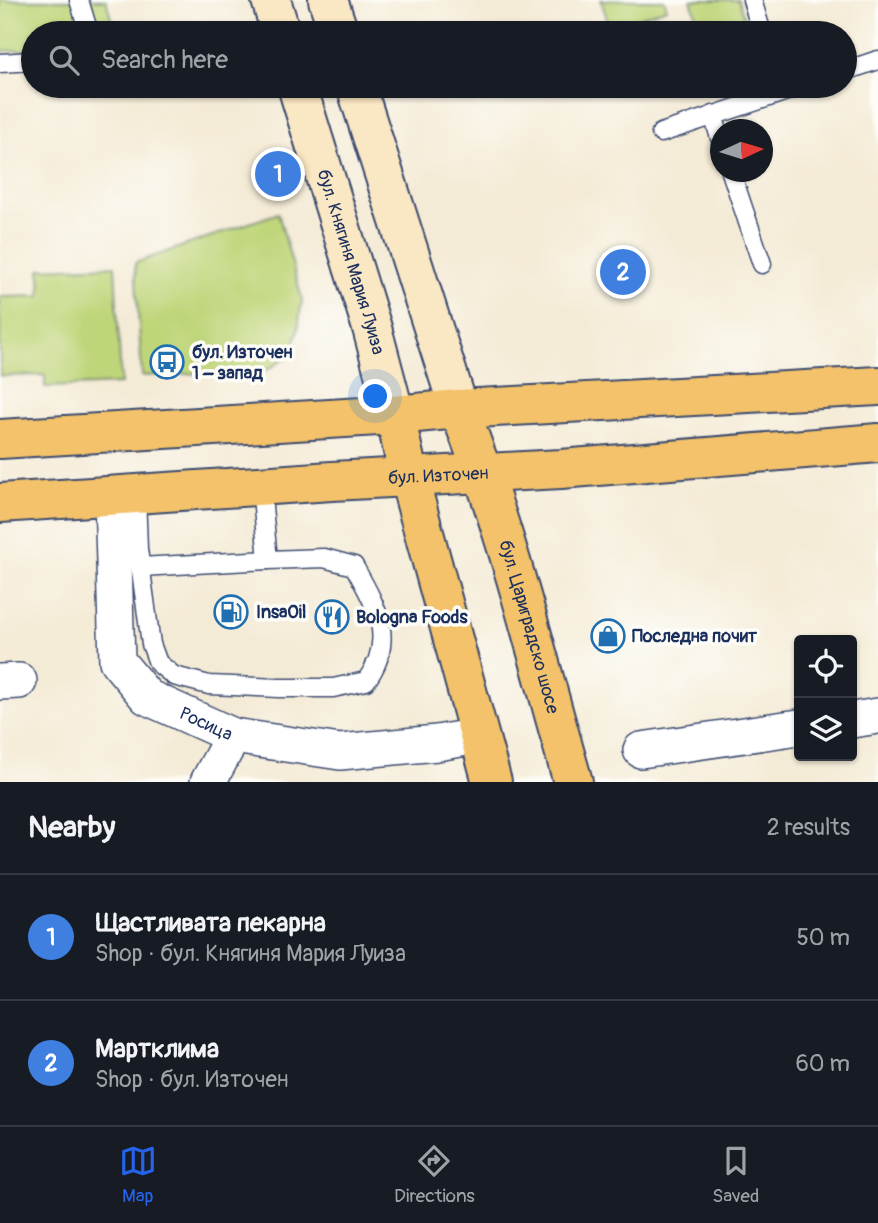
<!DOCTYPE html>
<meta charset="utf-8">
<style>
:root{--surface:#171b24;--page:#20242c;--text:#f1f3f6;--muted:#9ea1a6;--line:#363941;--accent:#2563eb}
body{margin:0;font-family:Pangolin,sans-serif;background:var(--page);color:var(--text)}
.controls{position:absolute;right:21px;bottom:21px;display:grid;overflow:hidden;border-radius:7px;box-shadow:0 2px 5px #0004}
.controls button{width:63px;height:63px;display:grid;place-items:center;padding:0;border:0;border-bottom:2px solid var(--line);background:var(--surface);color:var(--text);font:35px sans-serif}
.compass{position:absolute;left:710px;top:119px;width:63px;height:63px;border-radius:50%;background:var(--surface);box-shadow:0 2px 5px #0004;rotate:86deg}
.you{position:absolute;left:376px;top:397px;width:24px;height:24px;margin:-18px;border:5px solid #fff;border-radius:50%;background:#1a73e8;box-shadow:0 0 0 10px #1a73e833}
.badge{display:grid;place-items:center;width:46px;height:46px;border-radius:50%;background:var(--accent);color:#fff;font-size:23px;font-weight:700}
.pin{position:absolute;translate:-50% -50%;border:4px solid #fff;box-shadow:0 2px 7px #0006}
.list{margin:0;padding:0;list-style:none}
h2{display:flex;justify-content:space-between;align-items:center;height:91px;margin:0;padding:0 28px;font-size:30px}
h2 small{font-size:23px;font-weight:400;color:var(--muted)}
.list li{display:grid;grid-template-columns:46px 1fr auto;gap:21px;align-items:center;box-sizing:border-box;height:126px;padding:0 28px;border-top:2px solid var(--line)}
.list b{display:block;font-size:26px;white-space:nowrap}
.list p{margin:0;font-size:23px;white-space:nowrap;color:var(--muted)}
.list em{font-size:23px;font-style:normal;color:var(--muted)}
.icon{flex:none;width:38px;height:38px;fill:none;stroke:currentColor;stroke-width:2;stroke-linecap:round;stroke-linejoin:round}
.map{position:relative;flex:none;width:878px;height:782px;overflow:hidden}
.search{position:absolute;background:var(--surface);box-shadow:0 2px 5px #0004;left:21px;right:21px;top:21px;height:77px;display:flex;align-items:center;gap:18px;box-sizing:border-box;padding:0 24px;border-radius:38px;color:var(--muted);font-size:26px}
.sheet{height:343px;background:var(--surface)}
nav{display:flex;justify-content:space-around;align-items:center;box-sizing:border-box;height:98px;border-top:2px solid var(--line);background:var(--surface);font-size:19px;color:var(--muted)}
nav a{display:grid;justify-items:center;gap:4px}
nav .on{color:var(--accent)}
.map>svg:first-child{display:block}
.green{fill:#bfd579;stroke:#6d826c;stroke-width:2}
.lines{fill:none;stroke-linecap:round;stroke-linejoin:round}
.service-casing{stroke:#3c4b70;stroke-width:21}
.minor-casing{stroke:#3c4b70;stroke-width:38}
.secondary-casing{stroke:#3c4b70;stroke-width:42}
.primary-casing{stroke:#3c4b70;stroke-width:42}
.service{stroke:#fff;stroke-width:18}
.minor{stroke:#fff;stroke-width:35}
.secondary{stroke:#fae7c3;stroke-width:38}
.primary{stroke:#f3c26a;stroke-width:38}
.labels{text-anchor:middle;stroke-width:7;stroke-linejoin:round;paint-order:stroke}
.street-label{font-size:18px;fill:#1b2f5e;stroke:#fdfcf7}
.poi-label{font-size:18px;font-weight:bold;fill:#1b2f5e;stroke:#fdfcf7;text-anchor:start}
</style>
<div class="map">
<svg width="878" height="782" viewBox="0 0 878 782">
<rect width="100%" height="100%" fill="#fdfcf7"/>
<filter id="ink" filterUnits="userSpaceOnUse"><feTurbulence type="fractalNoise" baseFrequency=".0143" numOctaves="2"/><feDisplacementMap in="SourceGraphic" scale="14" xChannelSelector="R" yChannelSelector="G"/><feConvolveMatrix kernelMatrix="1 2 1 2 8 2 1 2 1" color-interpolation-filters="sRGB"/></filter>
<filter id="wash" filterUnits="userSpaceOnUse"><feTurbulence type="fractalNoise" baseFrequency=".00686" numOctaves="4" result="noise"/><feDisplacementMap in="SourceGraphic" scale="28" xChannelSelector="R" yChannelSelector="G"/><feGaussianBlur stdDeviation="1.57" result="paint"/><feColorMatrix in="noise" values="0 0 0 0 0 0 0 0 0 0 0 0 0 0 0 0 0 1.4 0 .05"/><feComposite in="paint" operator="in"/></filter>
<g filter="url(#wash)">
<rect width="100%" height="100%" fill="#f4ebd6"/>
<g class="green">
<path d="M0,0H106L115,33H33V50L0,51Z"/>
<path d="M601,0H664L667,8L610,28Z"/>
<path d="M691,0H738L749,33H702Z"/>
<path d="M278,213L302,299L298,330L291,354L267,370L142,376L135,263Z"/>
<path d="M115,266L121,384L45,387V375L0,376V297L41,296L40,269Z"/>
</g>
</g>
<g filter="url(#ink)">
<g class="lines">
<defs>
<g id="service">
<path d="M79,0L89,33"/>
<path d="M752,0L762,33"/>
<path d="M0,63L33,61"/>
<path d="M845,71L878,60"/>
<path d="M713,115L720,138"/>
<path d="M661,133L802,86"/>
<path d="M731,172L762,264"/>
<path d="M136,494L138,549L151,644L158,663L174,676L209,685L279,688H333L366,681C397,639 376,606 354,566L324,558L268,560L261,486"/>
<path d="M140,567L268,560"/>
</g>
<g id="minor">
<path id="s1" d="M112,497L117,661L147,697L233,736L340,752L437,743L478,736"/>
<path d="M0,682L19,681"/>
<path d="M852,720L878,716"/>
<path d="M641,750L799,727"/>
<path d="M208,782L233,736"/>
</g>
<g id="secondary">
<path d="M271,0L281,33"/>
<path d="M328,0L339,33"/>
<path id="s2" d="M297,86L372,328L395,415"/>
<path d="M356,86L459,409"/>
</g>
<g id="primary">
<path id="s3" d="M459,409C507,530 537,657 573,782"/>
<path d="M395,415L409,478L492,782"/>
<path d="M0,439L395,415L459,409L878,386"/>
<path id="s4" d="M0,503L332,481L561,469L878,443"/>
</g>
</defs>
<use href="#service" class="service-casing"/>
<use href="#minor" class="minor-casing"/>
<use href="#secondary" class="secondary-casing"/>
<use href="#primary" class="primary-casing"/>
<use href="#service" class="service"/>
<use href="#minor" class="minor"/>
<use href="#secondary" class="secondary"/>
<use href="#primary" class="primary"/>
</g>
</g>
<defs>
<symbol id="bus-ring" viewBox="-11 -11 22 22"><circle r="9.5" fill="#fdfcf7" stroke="#1f6fb2" stroke-width="1.5"/><path d="M-5-6H5V4H4V6H2V4H-2V6H-4V4H-5ZM-3.5-4V0h7V-4ZM-3.5 1.2v1.5H-2V1.2ZM2 1.2v1.5H3.5V1.2Z" fill="#1f6fb2"/></symbol>
<symbol id="fuel-ring" viewBox="-11 -11 22 22"><circle r="9.5" fill="#fdfcf7" stroke="#1f6fb2" stroke-width="1.5"/><path d="M-5.5-6h7V0h2V4h1.3V-2.5L3-4.5l.8-.8L6-3V5H2.5V1h-1V6h-7ZM-4.2-4.7v3.2H.2V-4.7Z" fill="#1f6fb2"/></symbol>
<symbol id="restaurant-ring" viewBox="-11 -11 22 22"><circle r="9.5" fill="#fdfcf7" stroke="#1f6fb2" stroke-width="1.5"/><path d="M-5-6h1v4h1v-4h1v4h1v-4h1v5L-1.5 .5V6h-2V.5L-5-1ZM5-6V6H3V1.5H1.5Q1.5-4 5-6Z" fill="#1f6fb2"/></symbol>
<symbol id="shop-ring" viewBox="-11 -11 22 22"><circle r="9.5" fill="#fdfcf7" stroke="#1f6fb2" stroke-width="1.5"/><path d="M-5-2.5h2.3a2.7 3.5 0 0 1 5.4 0H5L5.5 6h-11ZM-1.5-2.5h3a1.5 2.3 0 0 0-3 0Z" fill="#1f6fb2"/></symbol>
</defs>
<g fill-rule="evenodd">
<use href="#bus-ring" x="148" y="343" width="38" height="38"/>
<use href="#fuel-ring" x="212" y="593" width="38" height="38"/>
<use href="#restaurant-ring" x="313" y="598" width="38" height="38"/>
<use href="#shop-ring" x="589" y="617" width="38" height="38"/>
</g>
<g class="labels">
<g class="street-label">
<text dy="6" stroke="none"><textPath href="#s2" startOffset="184">бул. Княгиня Мария Луиза</textPath></text>
<text dy="6" stroke="none"><textPath href="#s4" startOffset="439">бул. Източен</textPath></text>
<text dy="6" stroke="none"><textPath href="#s3" startOffset="229">бул. Цариградско шосе</textPath></text>
<text dy="6" stroke="none"><textPath href="#s1" startOffset="276">Росица</textPath></text>
</g>
<g class="poi-label">
<text x="192" y="358">бул. Източен<tspan x="192" dy="21">1 – запад</tspan></text>
<text x="256" y="618">InsaOil</text>
<text x="356" y="623">Bologna Foods</text>
<text x="632" y="642">Последна почит</text>
</g>
</g>
</svg>
<div class="controls">
<button><svg class="icon" aria-label="locate" viewBox="0 0 24 24"><circle cx="12" cy="12" r="6"/><path d="M12 2v4M12 18v4M2 12h4M18 12h4"/></svg></button>
<button><svg class="icon" aria-label="layers" viewBox="0 0 24 24"><path d="M12 4l9 5-9 5-9-5zM3 14l9 5 9-5"/></svg></button>
</div>
<svg class="compass" viewBox="-18 -18 36 36"><path d="M0-13l5 13h-10z" fill="#e53935"/><path d="M0 13l5-13h-10z" fill="#9ea1a6"/></svg>
<div class="you"></div>
<div class="pin badge" style="left:278px;top:174px;background:#3f7fe0">1</div>
<div class="pin badge" style="left:623px;top:272px;background:#3f7fe0">2</div>
<div class="search"><svg class="icon" aria-label="search" viewBox="0 0 24 24"><circle cx="10" cy="10" r="6"/><path d="M15 15l6 6"/></svg>Search here</div>
</div>
<section class="sheet">
<h2>Nearby<small>2 results</small></h2>
<ul class="list">
<li><span class="badge" style="background:#3f7fe0">1</span><div><b>Щастливата пекарна</b><p>Shop · бул. Княгиня Мария Луиза</p></div><em>50 m</em></li>
<li><span class="badge" style="background:#3f7fe0">2</span><div><b>Мартклима</b><p>Shop · бул. Източен</p></div><em>60 m</em></li>
</ul>
</section>
<nav>
<a class="on"><svg class="icon" aria-label="map" viewBox="0 0 24 24"><path d="M3 6l6-2 6 2 6-2v14l-6 2-6-2-6 2zM9 4v14M15 6v14"/></svg>Map</a>
<a><svg class="icon" aria-label="directions" viewBox="0 0 24 24"><path d="M12 3l9 9-9 9-9-9zM9 14v-3h6M13 9l2 2-2 2"/></svg>Directions</a>
<a><svg class="icon" aria-label="saved" viewBox="0 0 24 24"><path d="M7 4h10v16l-5-4-5 4z"/></svg>Saved</a>
</nav>
